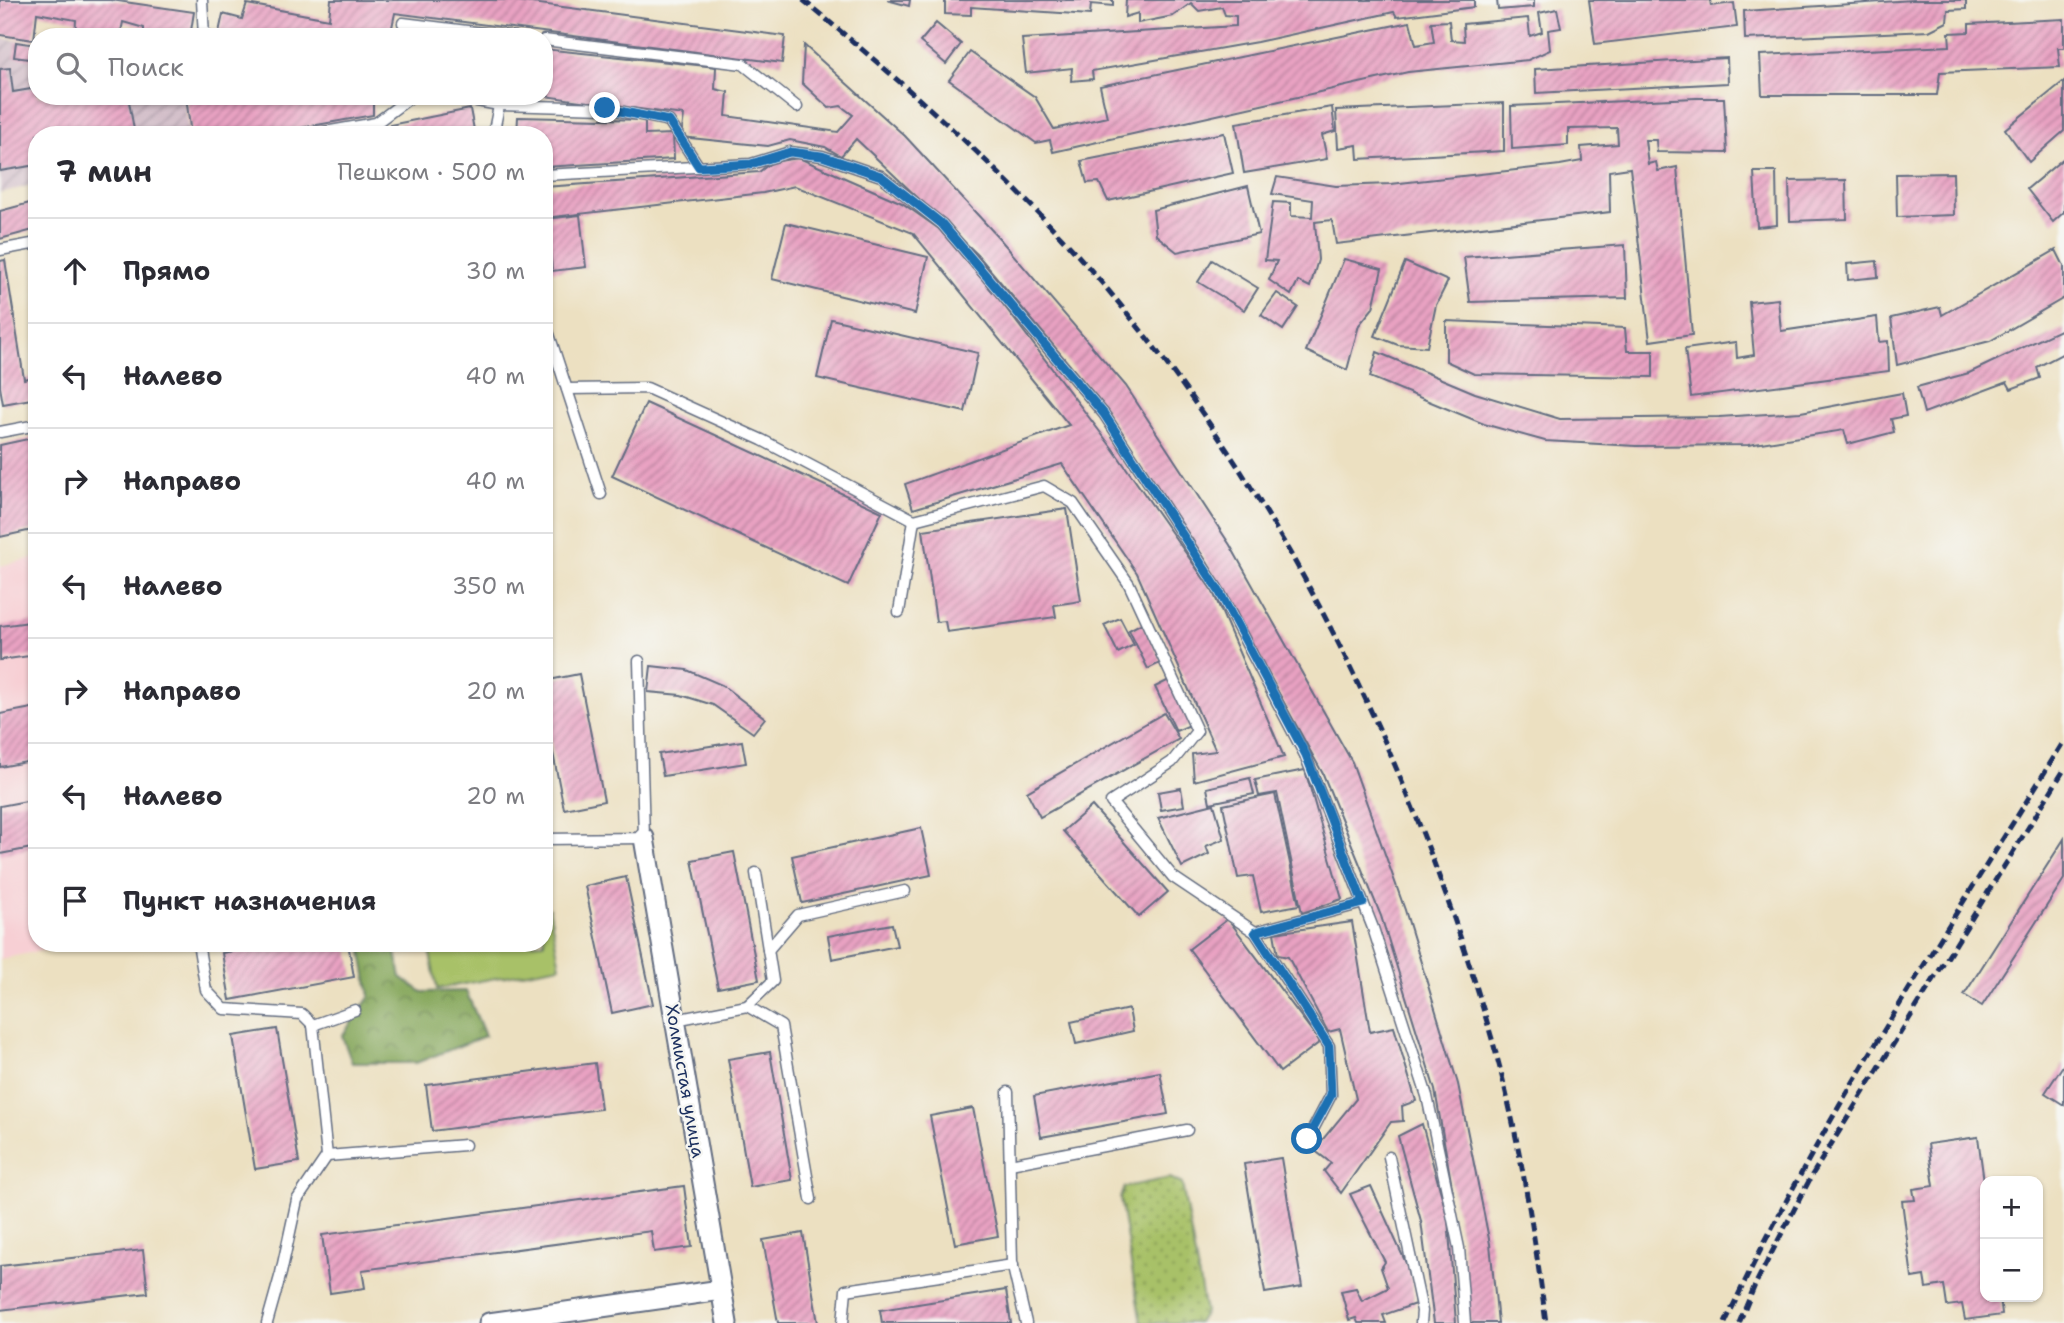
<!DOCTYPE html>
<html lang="ru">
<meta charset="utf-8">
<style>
:root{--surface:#fff;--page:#f7f7f7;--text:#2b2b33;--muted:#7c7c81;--line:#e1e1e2}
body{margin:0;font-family:"Shantell Sans",sans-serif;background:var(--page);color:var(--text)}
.controls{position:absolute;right:21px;bottom:21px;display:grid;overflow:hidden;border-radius:14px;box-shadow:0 2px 5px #0004}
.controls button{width:63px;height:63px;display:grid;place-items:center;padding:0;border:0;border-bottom:2px solid var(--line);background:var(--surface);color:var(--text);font:35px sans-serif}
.stop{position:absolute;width:21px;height:21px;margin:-16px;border:5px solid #1f6fb2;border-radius:50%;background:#fff}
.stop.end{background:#1f6fb2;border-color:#fff;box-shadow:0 2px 7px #0008}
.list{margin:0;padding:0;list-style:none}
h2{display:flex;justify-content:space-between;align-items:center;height:91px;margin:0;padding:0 28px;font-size:30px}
h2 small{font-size:23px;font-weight:400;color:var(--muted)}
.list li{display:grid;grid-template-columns:46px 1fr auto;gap:21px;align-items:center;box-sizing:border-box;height:105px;padding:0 28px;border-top:2px solid var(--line)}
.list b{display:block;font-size:26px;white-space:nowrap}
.list em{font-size:23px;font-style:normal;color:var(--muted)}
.icon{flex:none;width:38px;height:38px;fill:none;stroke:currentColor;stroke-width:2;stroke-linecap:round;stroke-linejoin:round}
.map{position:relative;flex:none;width:2064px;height:1323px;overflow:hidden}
.search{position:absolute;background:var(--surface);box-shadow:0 2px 5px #0004;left:28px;top:28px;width:525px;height:77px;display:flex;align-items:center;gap:18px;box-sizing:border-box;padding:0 24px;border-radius:28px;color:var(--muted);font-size:26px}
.panel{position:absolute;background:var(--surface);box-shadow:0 2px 5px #0004;left:28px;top:126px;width:525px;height:826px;border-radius:28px}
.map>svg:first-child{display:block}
.built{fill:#f7cfd4}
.industrial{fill:url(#industrial-furrows)}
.grass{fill:url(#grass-dots);stroke:#627862;stroke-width:2}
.forest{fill:url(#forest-crowns);stroke:#506b5d;stroke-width:2}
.pitch{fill:#a8c167;stroke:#627862;stroke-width:2}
.building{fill:url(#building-hatch)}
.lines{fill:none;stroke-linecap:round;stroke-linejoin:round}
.lane-casing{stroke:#646d81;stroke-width:13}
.street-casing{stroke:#646d81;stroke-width:23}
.lane{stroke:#fff;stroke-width:10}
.street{stroke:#fff;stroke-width:19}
.rail{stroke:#1b2f5e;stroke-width:5;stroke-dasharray:10 5;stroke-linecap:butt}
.route{stroke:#1f6fb2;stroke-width:9}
.labels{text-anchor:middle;stroke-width:5;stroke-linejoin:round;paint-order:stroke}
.street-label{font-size:18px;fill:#1b2f5e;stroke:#f6f6f2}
</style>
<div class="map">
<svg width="2064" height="1323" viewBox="0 0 2064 1323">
<defs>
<pattern id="industrial-furrows" width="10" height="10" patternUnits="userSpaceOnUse" patternTransform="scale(1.75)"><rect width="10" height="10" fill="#d2bdc8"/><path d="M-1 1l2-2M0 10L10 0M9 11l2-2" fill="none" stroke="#aa9aa6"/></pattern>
<pattern id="grass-dots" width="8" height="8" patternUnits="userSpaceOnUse" patternTransform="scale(1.75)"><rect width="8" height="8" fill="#a8c167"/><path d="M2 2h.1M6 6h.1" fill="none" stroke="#889d58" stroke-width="1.8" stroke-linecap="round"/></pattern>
<pattern id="forest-crowns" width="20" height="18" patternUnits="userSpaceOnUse" patternTransform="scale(1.75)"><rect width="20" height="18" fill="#86a75c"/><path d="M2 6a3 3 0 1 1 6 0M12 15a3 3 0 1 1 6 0" fill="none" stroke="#6d884f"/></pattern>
<pattern id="building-hatch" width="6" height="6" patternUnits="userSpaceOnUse" patternTransform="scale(1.75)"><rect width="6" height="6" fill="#e9a2c2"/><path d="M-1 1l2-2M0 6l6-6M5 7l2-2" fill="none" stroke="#bc84a1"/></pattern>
</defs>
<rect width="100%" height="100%" fill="#f6f6f2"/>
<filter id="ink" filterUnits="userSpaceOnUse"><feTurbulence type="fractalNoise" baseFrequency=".0143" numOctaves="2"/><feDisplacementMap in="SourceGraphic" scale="14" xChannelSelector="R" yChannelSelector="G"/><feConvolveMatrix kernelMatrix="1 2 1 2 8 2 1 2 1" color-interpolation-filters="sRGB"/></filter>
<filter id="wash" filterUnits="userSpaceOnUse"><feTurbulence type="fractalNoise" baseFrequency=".00686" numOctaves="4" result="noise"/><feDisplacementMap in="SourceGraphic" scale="28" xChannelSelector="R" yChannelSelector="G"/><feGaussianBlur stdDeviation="1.57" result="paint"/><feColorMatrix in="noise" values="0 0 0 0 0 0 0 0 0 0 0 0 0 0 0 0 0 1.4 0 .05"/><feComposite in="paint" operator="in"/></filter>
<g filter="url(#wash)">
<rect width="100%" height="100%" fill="#ece0c1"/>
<path class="built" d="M37,557V943H80L0,959V566Z"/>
<path class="industrial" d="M0,38L37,43V96H184L189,135H37V184L0,193Z"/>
<path class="grass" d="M1170,1178L1182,1184L1205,1312L1198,1323H1141L1120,1198L1124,1187Z"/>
<path class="forest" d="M360,943H394L401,977L422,992L466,991L485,1036L416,1063H352L342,1036L370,996Z"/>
<path class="pitch" d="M549,908L560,966L437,989L428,943H544V909Z"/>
<g id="blocks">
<g class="building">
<path d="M0,0H111L194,12L190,37H144V28L123,22L120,37H75L76,20L37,13L34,40L0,35Z"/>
<path d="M331,0H509L785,36L782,63L395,13L391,32L424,35V37H218L223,14L242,19L247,4L329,19Z"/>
<path d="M887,0H910L909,6Z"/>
<path d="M945,0H1113V6L1091,4L1090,15L971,7V15L945,14Z"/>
<path d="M1126,0H1474V7L1397,17L1394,12L1257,42L1092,71L1093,79L1071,81L1072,68L1026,73L1022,39L1236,26V16L1225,15L1222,7L1199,11L1191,3L1173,16L1138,23V13L1125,17Z"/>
<path d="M1497,0H1534V7L1498,10Z"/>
<path d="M1589,0H1710L1711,6L1734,3L1737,27L1595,44Z"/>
<path d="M1913,0H1966V9L1948,10L1947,22L1929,31L1745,39L1744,11Z"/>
<path d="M1557,9L1561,28L1548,30L1550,50L1528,60L1408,72L1053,152L1050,140L1036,143L949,80L970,52L1035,97L1054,129L1107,117L1100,86L1410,22L1416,45L1434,42L1431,22L1449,21L1451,40L1464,41L1463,24L1528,18L1530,36L1542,32L1539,13Z"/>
<path d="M2064,19V48H2058L2060,67L1940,72L1937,95H1762L1760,55L1950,46L1949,33L1969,32V24Z"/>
<path d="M936,23L961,44L946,64L920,42Z"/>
<path d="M16,42L37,45V60L14,57Z"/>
<path d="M804,45L905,136L999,238L1126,386L1230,545L1352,762L1405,910L1458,1084L1490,1244L1498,1323H1470L1463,1250L1435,1090L1381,916L1323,774L1207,562L1100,401L977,254L856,139L841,156L825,147L790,140L768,146L681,137L684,115L544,96V49L716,67L715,89L728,92L726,116L838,132L853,115L841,106L829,108L802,83Z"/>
<path d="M1727,58L1728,83L1536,93L1535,69Z"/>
<path d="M10,68L13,92L37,88V96H128L135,135H37V165L0,171V69Z"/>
<path d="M2064,81V131L2029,162L2005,129Z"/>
<path d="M329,96L330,102L373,99V115L261,135H191L186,97Z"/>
<path d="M1696,98H1724L1727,153L1657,152L1656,140H1645L1648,164L1656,162L1658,171L1677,167L1692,335L1650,341L1630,168L1609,171L1610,212L1336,244L1332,220L1315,222L1318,260L1310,287L1298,281L1291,295L1269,280L1277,261L1265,260L1273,202L1291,203V216L1312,217L1313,200L1272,194L1277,177L1336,186L1391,184L1560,165L1582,161L1581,147L1618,144L1617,128L1568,129V145L1512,149L1511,106Z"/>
<path d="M1504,103V151L1358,159L1357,145L1338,148L1336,110Z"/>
<path d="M1332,107L1335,131L1322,135L1327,159L1244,173L1236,123Z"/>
<path d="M470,109L475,135H383L391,132L390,125Z"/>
<path d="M518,117L645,120V135L673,134L674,159L544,167V135H517Z"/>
<path d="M1224,133L1233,173L1108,201L1099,182L1087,183L1081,161Z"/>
<path d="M799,158L902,203L939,229L996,295L1113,449L1213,592L1284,757L1194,781L1192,754L1216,751L1137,573L1062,464L913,509L905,484L1069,425L913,233L795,186L763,193L544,218V187L759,172L772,162Z"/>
<path d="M2064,158V212L2053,222L2027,189Z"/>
<path d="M1754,172H1776L1777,225L1757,227Z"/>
<path d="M1953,173L1954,215L1897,217L1896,174Z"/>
<path d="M1846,180L1847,219L1790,221L1789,181Z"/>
<path d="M1248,186L1259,234L1177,252L1156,235L1153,210Z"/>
<path d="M37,201V229L0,239V211Z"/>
<path d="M580,215L586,267L552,271L547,219Z"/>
<path d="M786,223L928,257L915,314L772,279Z"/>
<path d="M1625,245L1627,298L1470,302L1464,257Z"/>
<path d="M2056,250L2064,266V298L1990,341L1897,365L1891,318L1940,307L1942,315Z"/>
<path d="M1344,259L1382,269L1373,308L1359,325L1347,370L1306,351Z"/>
<path d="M5,260L24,379L37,376V398L3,404L0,387V261Z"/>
<path d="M1212,260L1258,288L1244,310L1198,282Z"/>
<path d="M1877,261L1878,277L1848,280L1847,264Z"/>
<path d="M1405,262L1448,281L1436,305L1427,347L1398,345L1375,336Z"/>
<path d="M1277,293L1298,307L1283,330L1261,315Z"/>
<path d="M1778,299L1781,331L1877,317L1879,342L1888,341L1889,371L1691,397L1685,349L1736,342L1737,358L1754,355L1749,302Z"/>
<path d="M831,319L978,353L965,412L817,378Z"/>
<path d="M1446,321L1625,328L1627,351H1653V377L1474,374L1446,361Z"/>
<path d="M2064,328V353L2037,367L2040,378L2011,389L2007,382L1924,413L1917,387L1969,373Z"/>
<path d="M1377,352L1475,393L1560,419L1719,417L1801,412L1902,393L1906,416L1891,419L1894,432L1848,444L1844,430L1748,445L1636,446L1545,441L1484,424L1370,377Z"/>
<path d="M646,403L882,512L848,586L612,476Z"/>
<path d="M37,437V529L0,537V445Z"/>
<path d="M1067,509L1081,601L1054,605L1056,617L947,632L945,621L936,622L923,530Z"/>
<path d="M1120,618L1134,645L1118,653L1104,625Z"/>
<path d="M37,621V655L0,660V626Z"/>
<path d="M1142,623L1162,662L1148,669L1129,630Z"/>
<path d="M651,666L687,670L722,685L765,718L753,733L713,705L681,695L648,692Z"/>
<path d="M579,674L604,801L564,809L544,707V681Z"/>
<path d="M1169,680L1190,725L1176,731L1155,687Z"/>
<path d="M37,707V760L0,767V714Z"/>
<path d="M1164,713L1179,739L1040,817L1027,792Z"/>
<path d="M742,741L746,763L663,776L659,754Z"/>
<path d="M1305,770L1342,899L1302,913L1277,793L1259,796L1255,780Z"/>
<path d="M1250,778L1254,794L1210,803L1207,788Z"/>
<path d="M1181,788L1184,806L1161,810L1158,792Z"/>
<path d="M1275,794L1299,905L1261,912L1253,876L1238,878L1223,805Z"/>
<path d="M37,799V847L0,854V806Z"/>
<path d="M1214,804L1224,839L1206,846L1209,854L1182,867L1158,818Z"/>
<path d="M1092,806L1168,892L1139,917L1063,831Z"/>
<path d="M921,828L931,875L802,903L792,856Z"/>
<path d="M2064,839V879L1982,1006L1964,995Z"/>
<path d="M734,852L759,980L718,988L692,860Z"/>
<path d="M626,877L653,1004L612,1013L585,886Z"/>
<path d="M1228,919L1320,1042L1280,1072L1189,949Z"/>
<path d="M1352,922L1370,1032L1394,1027L1416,1101L1402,1106L1403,1121L1391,1122L1341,1193L1324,1171L1331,1163L1314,1150L1356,1099L1340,1029L1328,1032L1288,957L1278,955L1274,933Z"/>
<path d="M892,924L897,946L832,959L828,936Z"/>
<path d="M276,943H348L354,977L230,1000L222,953Z"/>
<path d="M1129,1009L1133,1031L1076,1044L1071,1022Z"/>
<path d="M277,1029L299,1162L255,1169L233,1036Z"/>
<path d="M770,1052L792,1180L750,1187L728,1059Z"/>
<path d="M595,1063L601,1109L432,1131L426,1085Z"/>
<path d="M2064,1064V1105L2045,1093Z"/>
<path d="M1160,1072L1168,1114L1041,1137L1034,1096Z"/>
<path d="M973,1108L998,1236L955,1244L930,1116Z"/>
<path d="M1422,1124L1448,1219L1456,1323H1434L1421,1221L1398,1136Z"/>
<path d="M1978,1137L1985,1189V1297H2000L2002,1315L1965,1320L1962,1304L1947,1306L1944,1285L1926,1288L1924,1276L1912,1278L1902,1201L1915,1200L1913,1189L1934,1186L1928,1144Z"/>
<path d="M1281,1158L1302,1287L1265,1293L1244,1164Z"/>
<path d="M684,1186L692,1247L654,1252L651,1231L362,1270L365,1288L330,1293L322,1235Z"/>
<path d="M1371,1186L1410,1272L1415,1304L1383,1315L1386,1323H1358L1356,1318L1349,1320L1341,1291L1356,1288L1362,1301L1388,1288L1381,1268L1385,1262L1350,1194Z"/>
<path d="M803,1233L818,1323H778L763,1240Z"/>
<path d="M143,1250L148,1293L0,1310V1266Z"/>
<path d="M1006,1290L1011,1323H882L880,1310Z"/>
</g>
</g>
</g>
<g filter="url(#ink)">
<use href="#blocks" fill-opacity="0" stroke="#646d81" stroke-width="2"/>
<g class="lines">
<defs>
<g id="lane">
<path d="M202,0L204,37"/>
<path d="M403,23L515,37"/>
<path d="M544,40L743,64L797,107"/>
<path d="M450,96L499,105L605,108L669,121L699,167"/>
<path d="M308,135L376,123L412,96"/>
<path d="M493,135L501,96"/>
<path d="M544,175L751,164L790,152L822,156L881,176L942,224L1104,414L1219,591L1305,755L1373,928L1427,1096L1459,1248L1465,1323"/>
<path d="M0,250L37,243"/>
<path d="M544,319L601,494"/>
<path d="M567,389L647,388L762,440L914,520"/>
<path d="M0,432L37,425"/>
<path d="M899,612L914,520L1044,486L1073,503L1129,584L1197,731L1172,762L1111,802L1173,877L1255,932L1363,903"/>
<path d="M544,839L644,838L639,661"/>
<path d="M756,873L773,981L747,1006L781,1026L811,1199"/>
<path d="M1255,932L1329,1046L1331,1095L1308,1139"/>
<path d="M198,943L206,990L224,1009L302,1014L313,1025"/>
<path d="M768,950L798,915L905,891"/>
<path d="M675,1020L747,1006"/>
<path d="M1008,1092L1012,1263L1026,1323"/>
<path d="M327,1156L465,1145"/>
<path d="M1389,1157L1422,1311L1421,1323"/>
<path d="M1010,1164L1187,1130"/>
<path d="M267,1323L281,1273L297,1200L327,1156L313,1025L355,1010"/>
<path d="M843,1323L846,1290L1013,1265"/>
</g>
<g id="street">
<path d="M644,838L727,1323"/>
<path d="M489,1323L721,1290"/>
</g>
</defs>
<use href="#lane" class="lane-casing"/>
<use href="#street" class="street-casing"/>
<use href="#lane" class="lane"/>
<use href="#street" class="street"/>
<g class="rail">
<path d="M803,0C894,75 982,152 1062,238C1270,463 1411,754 1494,1046C1519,1136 1534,1230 1546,1323"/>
<path d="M1725,1323C1820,1119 1946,932 2064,741"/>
<path d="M1739,1323L1755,1285L1812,1175L2064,770"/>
</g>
</g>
</g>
<g class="lines" filter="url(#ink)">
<path class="route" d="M605,108L669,121L699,167L751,164L790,152L822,156L881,176L942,224L1104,414L1219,591L1306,755L1363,903L1255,932L1329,1046L1331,1095L1307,1139"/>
</g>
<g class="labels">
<g class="street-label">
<text transform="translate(685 1081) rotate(80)" y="6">Холмистая улица</text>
</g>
</g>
</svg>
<div class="controls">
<button>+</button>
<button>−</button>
</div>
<div class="stop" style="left:1307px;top:1139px"></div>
<div class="stop end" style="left:605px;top:108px"></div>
<div class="search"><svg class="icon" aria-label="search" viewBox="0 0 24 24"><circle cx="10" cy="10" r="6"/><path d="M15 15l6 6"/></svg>Поиск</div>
<section class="panel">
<h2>7 мин<small>Пешком · 500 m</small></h2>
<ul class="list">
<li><svg class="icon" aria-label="ahead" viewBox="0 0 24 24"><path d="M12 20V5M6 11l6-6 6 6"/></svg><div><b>Прямо</b></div><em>30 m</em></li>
<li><svg class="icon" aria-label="left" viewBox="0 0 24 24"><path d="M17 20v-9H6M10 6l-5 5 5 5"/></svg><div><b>Налево</b></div><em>40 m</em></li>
<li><svg class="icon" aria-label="right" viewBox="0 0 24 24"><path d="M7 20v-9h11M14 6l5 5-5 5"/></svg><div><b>Направо</b></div><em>40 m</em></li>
<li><svg class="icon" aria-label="left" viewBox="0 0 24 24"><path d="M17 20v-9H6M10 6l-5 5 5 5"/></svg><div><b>Налево</b></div><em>350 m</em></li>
<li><svg class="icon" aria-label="right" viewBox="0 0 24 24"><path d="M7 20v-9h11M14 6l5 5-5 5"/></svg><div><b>Направо</b></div><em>20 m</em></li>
<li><svg class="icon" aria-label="left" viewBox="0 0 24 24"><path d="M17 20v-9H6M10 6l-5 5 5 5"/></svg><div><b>Налево</b></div><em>20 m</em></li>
<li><svg class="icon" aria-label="arrive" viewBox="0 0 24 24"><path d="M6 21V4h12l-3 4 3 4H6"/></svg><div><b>Пункт назначения</b></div></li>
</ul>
</section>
</div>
